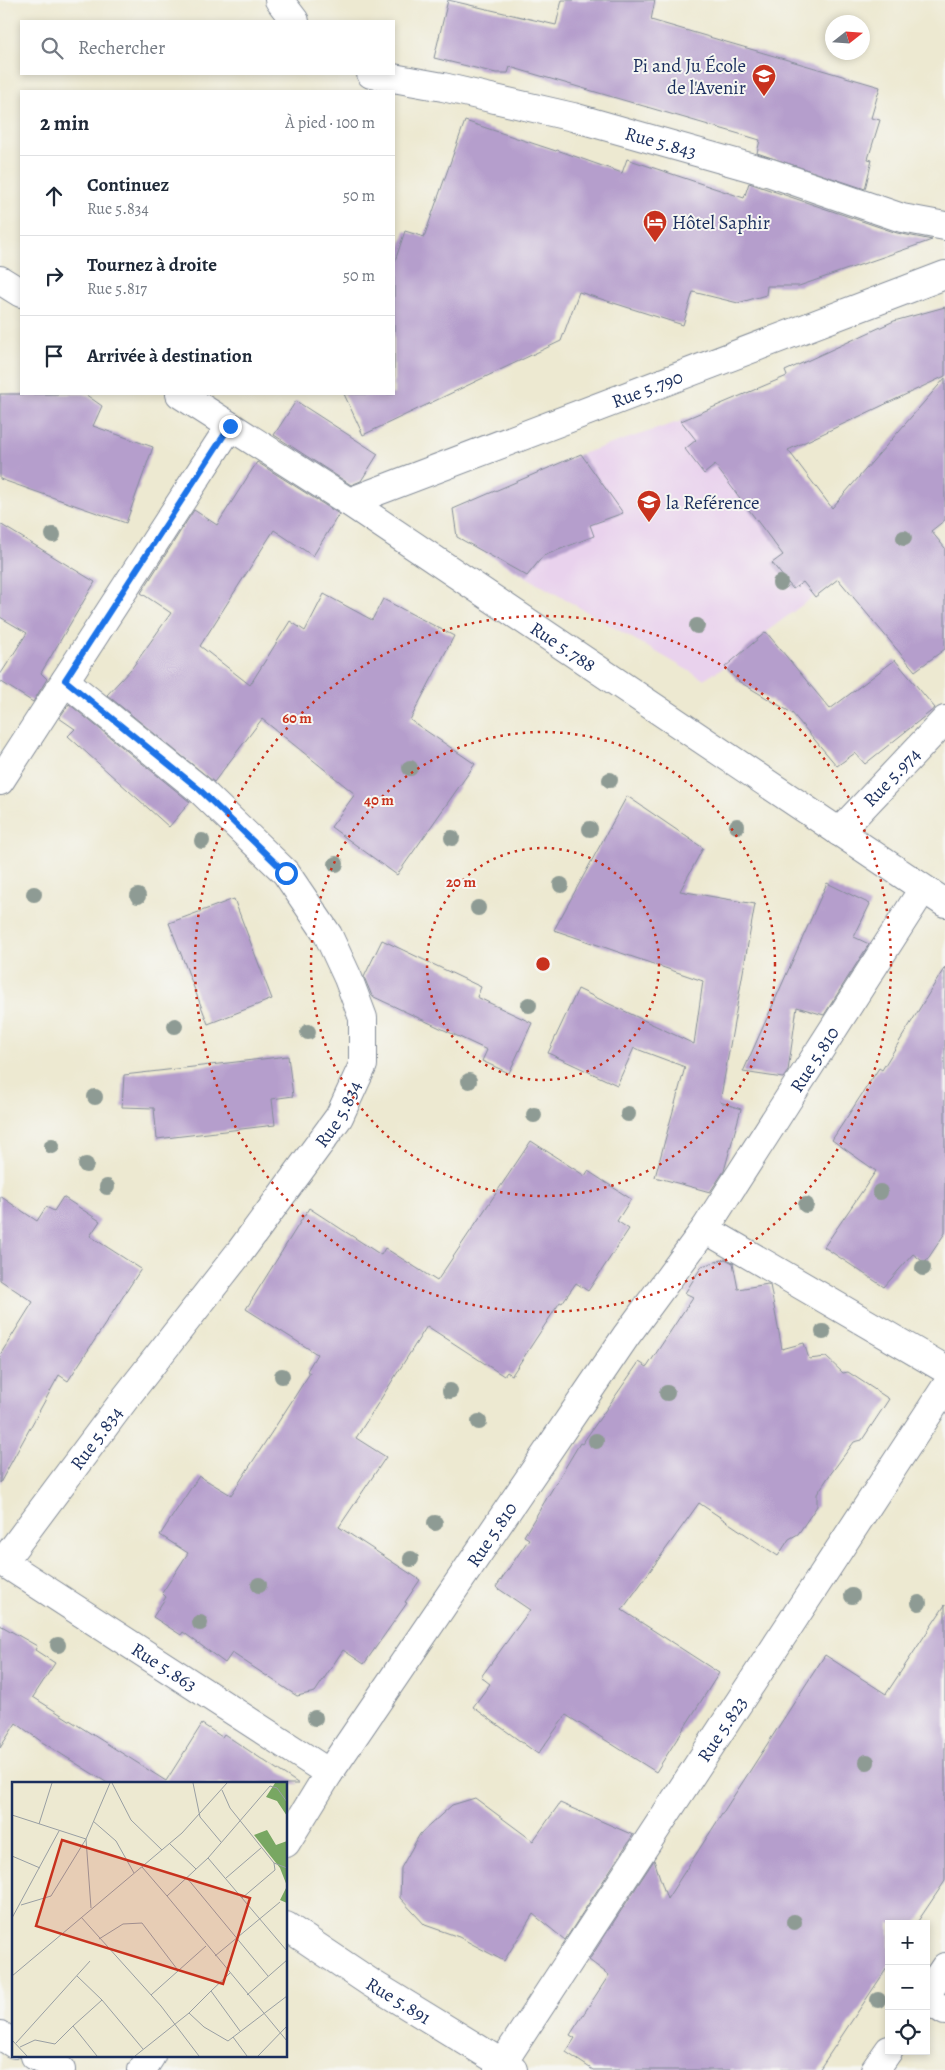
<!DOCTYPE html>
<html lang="fr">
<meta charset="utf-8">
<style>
:root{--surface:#fff;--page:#f6f6f7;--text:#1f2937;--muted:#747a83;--line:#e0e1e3}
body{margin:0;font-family:Alegreya,serif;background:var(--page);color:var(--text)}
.controls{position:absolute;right:15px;bottom:15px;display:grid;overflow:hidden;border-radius:0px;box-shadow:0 2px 8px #0003}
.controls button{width:45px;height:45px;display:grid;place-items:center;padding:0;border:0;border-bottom:1px solid var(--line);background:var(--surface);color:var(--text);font:25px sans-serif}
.compass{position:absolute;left:825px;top:15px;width:45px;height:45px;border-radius:50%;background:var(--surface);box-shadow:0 2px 8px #0003;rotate:73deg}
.stop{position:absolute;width:15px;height:15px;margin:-11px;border:4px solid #1a73e8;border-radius:50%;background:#fff}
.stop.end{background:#1a73e8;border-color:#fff;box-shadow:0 1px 5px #0008}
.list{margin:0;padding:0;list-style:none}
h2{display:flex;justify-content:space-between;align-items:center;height:65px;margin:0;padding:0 20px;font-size:21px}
h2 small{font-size:16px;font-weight:400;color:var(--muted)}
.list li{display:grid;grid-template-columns:32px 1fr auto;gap:15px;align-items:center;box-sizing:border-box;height:80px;padding:0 20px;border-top:1px solid var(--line)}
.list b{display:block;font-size:19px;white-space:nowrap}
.list p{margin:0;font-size:16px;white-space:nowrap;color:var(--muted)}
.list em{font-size:16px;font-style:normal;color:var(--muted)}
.icon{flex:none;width:28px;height:28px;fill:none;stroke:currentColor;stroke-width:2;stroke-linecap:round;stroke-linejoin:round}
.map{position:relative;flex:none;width:945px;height:2070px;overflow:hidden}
.search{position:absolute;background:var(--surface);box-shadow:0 2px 8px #0003;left:20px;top:20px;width:375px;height:55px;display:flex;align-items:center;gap:12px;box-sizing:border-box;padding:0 18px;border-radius:0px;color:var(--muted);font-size:19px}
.panel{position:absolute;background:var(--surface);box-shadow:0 2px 8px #0003;left:20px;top:90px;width:375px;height:305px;border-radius:0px}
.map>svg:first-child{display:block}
.built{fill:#e9d2ed}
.building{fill:#b59ecc}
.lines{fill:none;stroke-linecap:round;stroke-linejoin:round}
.minor-casing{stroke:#848c98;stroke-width:30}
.tertiary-casing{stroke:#848c98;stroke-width:30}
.minor{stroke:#fff;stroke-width:28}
.tertiary{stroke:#fff;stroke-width:28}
.tree{fill:#8e9b94}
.route{stroke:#1a73e8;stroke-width:6}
.ring{fill:none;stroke:#c8321e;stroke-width:2.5;stroke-dasharray:2.5 5}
.labels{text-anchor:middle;stroke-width:4;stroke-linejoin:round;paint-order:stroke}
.poi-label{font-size:19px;fill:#1b2f5e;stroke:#f6f6f2;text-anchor:start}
.street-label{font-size:19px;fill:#1b2f5e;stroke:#f6f6f2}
.inset-road{fill:none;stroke:#999fa3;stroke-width:1}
.view{fill:#c8321e;fill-opacity:0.15;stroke:#c8321e;stroke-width:2.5}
.inset-edge{fill:none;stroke:#1b2f5e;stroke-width:2.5}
.centre{fill:#c8321e;stroke:#f6f6f2;stroke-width:2.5}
.ring-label{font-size:15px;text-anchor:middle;font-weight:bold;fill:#c8321e;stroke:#f6f6f2;stroke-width:4;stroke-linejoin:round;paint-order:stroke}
</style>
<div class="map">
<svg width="945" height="2070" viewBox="0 0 945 2070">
<rect width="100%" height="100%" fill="#f6f6f2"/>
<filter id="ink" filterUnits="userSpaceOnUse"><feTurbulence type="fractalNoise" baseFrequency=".02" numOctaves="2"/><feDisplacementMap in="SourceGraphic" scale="10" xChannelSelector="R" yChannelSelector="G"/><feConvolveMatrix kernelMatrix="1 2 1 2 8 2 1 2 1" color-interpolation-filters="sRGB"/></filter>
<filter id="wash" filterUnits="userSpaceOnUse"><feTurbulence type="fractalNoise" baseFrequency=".0096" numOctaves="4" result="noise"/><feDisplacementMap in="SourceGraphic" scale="20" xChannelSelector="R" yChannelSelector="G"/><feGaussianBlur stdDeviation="1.12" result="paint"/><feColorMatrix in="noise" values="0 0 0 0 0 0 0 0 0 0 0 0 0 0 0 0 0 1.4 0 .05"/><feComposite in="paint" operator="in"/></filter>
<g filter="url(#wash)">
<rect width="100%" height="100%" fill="#ede9d1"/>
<path class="built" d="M745,394L869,555L766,632L725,667L703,679L457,537L453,509L581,454L681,421Z"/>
<g id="blocks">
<g class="building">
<path d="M448,0L556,25L562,0H655L651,20L880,87L871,118L880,120L868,159L872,160L865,189L757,153L760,140L510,67L508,73H496L434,58Z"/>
<path d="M465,121L556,151L557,150L622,173L627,159L744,198L749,183L897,233L932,240L799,286H767L766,295L738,303L693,292L683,325L579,292L561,341L363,435L344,394H394V264L405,231L424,237Z"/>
<path d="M945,307V376L788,450L832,508L945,378V520L931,531L945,548V649L915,671L838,579L815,597L803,582L793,589L772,563L783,555L715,465L704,474L685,449L696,440L681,421L787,376L785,371L894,321Z"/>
<path d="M0,394H85L102,406L93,426L153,447L126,523L0,479Z"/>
<path d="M296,401L378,454L361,481L351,485L274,435Z"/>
<path d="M581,454L623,513L590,525L594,536L543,556L527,576L457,537L453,509Z"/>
<path d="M257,462L339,514L313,556L274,530L200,646L250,685L290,621L305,631L324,594L372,620L383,599L454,636L410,720L475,764L397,875L331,827L355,794L262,719L214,782L107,695L132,668L171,613L141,593L194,510L217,525Z"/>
<path d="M0,524L95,582L41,673L47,679L33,702L0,681V675L27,633L0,617Z"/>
<path d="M766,632L830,709L895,660L935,708L865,764L855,753L837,766L792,713L738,681L725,667Z"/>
<path d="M69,704L190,802L169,827L68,736L75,729L59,718Z"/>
<path d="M627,796L703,848L680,891L755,904L720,1102L741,1109L724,1171L710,1192L655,1177L685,1067L634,1048L617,1085L548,1053L578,989L694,1044L703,981L554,930Z"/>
<path d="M827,883L870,904L854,937L869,944L824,1015L797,1007L788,1071L783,1078L743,1072Z"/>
<path d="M234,899L272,999L208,1024L169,923Z"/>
<path d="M382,940L481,987L477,997L532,1023L509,1073L482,1061L487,1050L372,996L364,977Z"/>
<path d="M945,967V1233L925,1263L913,1254L884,1287L824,1247L876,1171L832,1140L879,1068L882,1070Z"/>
<path d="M288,1056L293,1096L272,1099L275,1125L157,1139L154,1108L122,1107L124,1075Z"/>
<path d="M531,1141L585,1176L588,1171L631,1199L617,1221L629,1229L588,1291L576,1283L562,1303L560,1302L512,1375L507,1372L504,1376L427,1326L356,1438L386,1457L339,1527L420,1580L405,1602L407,1603L364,1664L343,1650L315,1692L297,1696L232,1653L225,1663L183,1632L181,1635L153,1617L166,1597L162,1593L188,1553L160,1535L199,1476L231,1495L310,1373L307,1371L317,1354L246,1309L309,1208L381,1255L385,1248L437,1281Z"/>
<path d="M0,1196L37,1221L46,1207L54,1211L63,1197L100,1221L90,1236L141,1269L68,1381L59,1375L0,1483V1355L33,1302L0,1280Z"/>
<path d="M725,1259L733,1263L738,1289L768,1284L770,1285L782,1349L804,1343L809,1359L826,1357L843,1373L848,1372L889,1399L862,1440L854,1442L829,1476L817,1494V1506L798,1534L789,1539L778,1556L699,1503L622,1610L719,1673L656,1772L566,1715L538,1754L473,1707L490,1684L481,1677L530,1610L496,1587L529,1539L524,1536L580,1443L582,1444L639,1362L647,1367L693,1297L685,1293L702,1266Z"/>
<path d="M945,1605V1881L916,1924H889V1965L819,2070H593L566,2052L575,2038L570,2035L609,1975L589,1960L654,1860L667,1899L825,1655L886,1694Z"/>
<path d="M0,1625L37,1646L35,1650L55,1663L33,1697L166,1781L202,1724L222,1737L224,1734L299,1784H109L42,1742L16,1723L0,1748Z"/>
<path d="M475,1798L533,1841L560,1803L633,1835L565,1940L533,1914L504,1961L459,1937L425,1925L400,1898L401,1868L420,1834L452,1805Z"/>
</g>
</g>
</g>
<g filter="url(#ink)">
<use href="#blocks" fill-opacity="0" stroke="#848c98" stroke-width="1"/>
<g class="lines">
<defs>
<g id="minor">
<path d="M279,0L295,21"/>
<path id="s1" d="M371,74L443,87L573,117L771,173L902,218L945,226"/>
<path id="s2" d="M349,502L945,275"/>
<path d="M0,781L230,426"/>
<path id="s3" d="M839,832L945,720"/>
<path id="s4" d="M705,1229L923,889"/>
<path id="s5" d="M0,1560L329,1773"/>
<path id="s6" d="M3,1562L127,1396L239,1253L339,1117L363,1065V1018L348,978L328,935L286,873L199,789L65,681"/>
<path id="s7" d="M286,1843L329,1773L626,1336L705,1229L945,1369"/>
<path id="s8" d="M286,1926L371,1983L513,2070"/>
<path d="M926,1995L945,1967"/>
<path d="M926,1999L945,2011"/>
<path d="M0,2035L14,2044"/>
<path d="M35,2056L61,2070"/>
<path d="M142,2070L151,2056"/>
<path id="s9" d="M498,2070L945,1388"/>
<path d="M875,2070L889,2050"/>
</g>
<g id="tertiary">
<path d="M0,280L21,293"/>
<path id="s10" d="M180,394L349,502L945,903"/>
</g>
</defs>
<use href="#minor" class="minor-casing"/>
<use href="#tertiary" class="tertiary-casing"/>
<use href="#minor" class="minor"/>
<use href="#tertiary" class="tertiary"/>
</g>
<g class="tree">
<circle cx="53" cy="535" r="8"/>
<circle cx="904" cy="538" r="8"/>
<circle cx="780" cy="583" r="8"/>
<circle cx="697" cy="626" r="8"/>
<circle cx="410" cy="768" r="8"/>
<circle cx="610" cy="780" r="8"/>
<circle cx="737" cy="826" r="8"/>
<circle cx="590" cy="829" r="8"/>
<circle cx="452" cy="838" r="8"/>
<circle cx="202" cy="841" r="8"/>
<circle cx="336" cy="864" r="8"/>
<circle cx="561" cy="885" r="8"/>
<circle cx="34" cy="894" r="8"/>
<circle cx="138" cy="896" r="8"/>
<circle cx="478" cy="908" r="8"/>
<circle cx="529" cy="1005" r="8"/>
<circle cx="175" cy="1026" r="8"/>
<circle cx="308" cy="1032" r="8"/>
<circle cx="469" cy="1081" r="8"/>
<circle cx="95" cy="1097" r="8"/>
<circle cx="628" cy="1114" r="8"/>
<circle cx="534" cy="1115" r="8"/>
<circle cx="52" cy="1146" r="8"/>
<circle cx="86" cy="1165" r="8"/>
<circle cx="107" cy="1187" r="8"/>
<circle cx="880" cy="1192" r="8"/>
<circle cx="806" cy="1205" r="8"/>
<circle cx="923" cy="1268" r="8"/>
<circle cx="823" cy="1332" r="8"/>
<circle cx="282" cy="1376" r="8"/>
<circle cx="450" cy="1391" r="8"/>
<circle cx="667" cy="1393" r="8"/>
<circle cx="479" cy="1422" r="8"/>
<circle cx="596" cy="1441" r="8"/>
<circle cx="435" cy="1523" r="8"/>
<circle cx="411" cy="1559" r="8"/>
<circle cx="259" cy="1585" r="8"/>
<circle cx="852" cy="1596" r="8"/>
<circle cx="919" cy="1603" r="8"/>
<circle cx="200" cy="1623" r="8"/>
<circle cx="58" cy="1645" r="8"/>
<circle cx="315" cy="1718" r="8"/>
<circle cx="867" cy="1762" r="8"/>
<circle cx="794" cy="1922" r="8"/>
<circle cx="878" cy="2000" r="8"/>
</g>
</g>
<g class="lines" filter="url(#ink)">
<path class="route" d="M230,426L65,680L199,789L286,873"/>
</g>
<g class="ring">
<circle cx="543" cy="964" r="116"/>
<circle cx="543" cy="964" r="232"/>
<circle cx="543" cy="964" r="348"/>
</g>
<defs>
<symbol id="school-pin" viewBox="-11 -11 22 30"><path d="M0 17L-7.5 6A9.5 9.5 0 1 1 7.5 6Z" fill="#c8321e" stroke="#f6f6f2"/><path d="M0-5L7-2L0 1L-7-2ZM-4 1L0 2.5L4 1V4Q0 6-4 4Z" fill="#fff"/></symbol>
<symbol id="hotel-pin" viewBox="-11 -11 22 30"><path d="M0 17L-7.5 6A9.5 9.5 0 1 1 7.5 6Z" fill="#c8321e" stroke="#f6f6f2"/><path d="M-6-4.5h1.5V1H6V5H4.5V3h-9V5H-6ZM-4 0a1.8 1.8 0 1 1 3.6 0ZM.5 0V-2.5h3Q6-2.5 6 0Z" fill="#fff"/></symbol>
</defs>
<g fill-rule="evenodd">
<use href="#school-pin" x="750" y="62" width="28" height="38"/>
<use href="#hotel-pin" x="641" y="208" width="28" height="38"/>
<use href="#school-pin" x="635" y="488" width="28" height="38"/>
</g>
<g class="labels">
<g class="poi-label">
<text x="746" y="72" text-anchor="end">Pi and Ju École<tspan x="746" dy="22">de l'Avenir</tspan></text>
<text x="672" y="229">Hôtel Saphir</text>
<text x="666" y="509">la Reférence</text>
</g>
<g class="street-label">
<text dy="7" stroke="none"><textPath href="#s1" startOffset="298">Rue 5.843</textPath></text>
<text dy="7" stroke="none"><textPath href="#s2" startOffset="319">Rue 5.790</textPath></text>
<text dy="7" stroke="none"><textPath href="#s10" startOffset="459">Rue 5.788</textPath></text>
<text dy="7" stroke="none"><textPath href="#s3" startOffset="76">Rue 5.974</textPath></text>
<text dy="7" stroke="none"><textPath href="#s4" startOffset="202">Rue 5.810</textPath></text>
<text dy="7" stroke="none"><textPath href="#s6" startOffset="560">Rue 5.834</textPath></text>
<text dy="7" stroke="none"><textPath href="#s6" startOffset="155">Rue 5.834</textPath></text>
<text dy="7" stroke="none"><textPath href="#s7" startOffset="371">Rue 5.810</textPath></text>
<text dy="7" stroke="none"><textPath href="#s5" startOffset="196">Rue 5.863</textPath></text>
<text dy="7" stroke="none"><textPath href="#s9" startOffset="408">Rue 5.823</textPath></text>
<text dy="7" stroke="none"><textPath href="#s8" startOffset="135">Rue 5.891</textPath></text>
</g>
</g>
<g transform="translate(12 1782)">
<rect width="275" height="275" fill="#ede9d1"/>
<path d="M263,1H275V34L265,19L254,15ZM255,48L264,63L275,59V121L268,118L275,104L268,86L242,53Z" fill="#78a762"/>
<path class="inset-road" d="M100,1L119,38L150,68M181,1L188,35L209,60M210,8L218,26L262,81L275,86M275,20L265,6L258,4L196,76L155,114L275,259M0,33L74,57L79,126M81,39L104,59L122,91M27,42L40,1M158,62L184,87M0,74L28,86M196,76L275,169M130,85L155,114M175,96L256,194M214,96L249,66M230,116L263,88L262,81M9,123L39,114L74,57L98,1M69,135L149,224L187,274M0,136L47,49M87,157L111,142L130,141L165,187M203,174L268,120M218,191L199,209L228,249M0,194L170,51L215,1M65,194L90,218M139,213L194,164M235,213L275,178M177,231L199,209M221,255L235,274M0,258L15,274M4,261L78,179M8,265L23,258L43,262L61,244M85,274L61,244L90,218L131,267M123,274L177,231L192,245L216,259L275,214M246,274L275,244"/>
<path class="view" d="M50,58L238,116L211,202L24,144Z"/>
<rect width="275" height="275" class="inset-edge"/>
</g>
<circle cx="543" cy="964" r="8" class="centre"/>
<g class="ring-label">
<text x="297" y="723">60 m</text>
<text x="379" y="805">40 m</text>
<text x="461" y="887">20 m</text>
</g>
</svg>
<div class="controls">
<button>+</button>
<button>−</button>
<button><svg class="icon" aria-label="locate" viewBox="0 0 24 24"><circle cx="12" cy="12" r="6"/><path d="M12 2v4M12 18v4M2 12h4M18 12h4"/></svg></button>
</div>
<svg class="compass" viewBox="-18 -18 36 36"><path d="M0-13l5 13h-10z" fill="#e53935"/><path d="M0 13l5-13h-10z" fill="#747a83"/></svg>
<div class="stop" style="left:286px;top:873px"></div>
<div class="stop end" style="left:230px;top:426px"></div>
<div class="search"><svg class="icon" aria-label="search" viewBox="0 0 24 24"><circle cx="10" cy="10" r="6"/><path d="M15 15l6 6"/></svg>Rechercher</div>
<section class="panel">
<h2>2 min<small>À pied · 100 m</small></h2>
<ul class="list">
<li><svg class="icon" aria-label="ahead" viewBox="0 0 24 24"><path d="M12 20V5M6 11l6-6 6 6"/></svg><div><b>Continuez</b><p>Rue 5.834</p></div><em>50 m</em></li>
<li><svg class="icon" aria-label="right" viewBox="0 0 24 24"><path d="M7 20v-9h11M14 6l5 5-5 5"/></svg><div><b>Tournez à droite</b><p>Rue 5.817</p></div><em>50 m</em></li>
<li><svg class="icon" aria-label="arrive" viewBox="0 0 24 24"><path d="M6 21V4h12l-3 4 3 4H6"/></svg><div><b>Arrivée à destination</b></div></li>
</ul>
</section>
</div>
